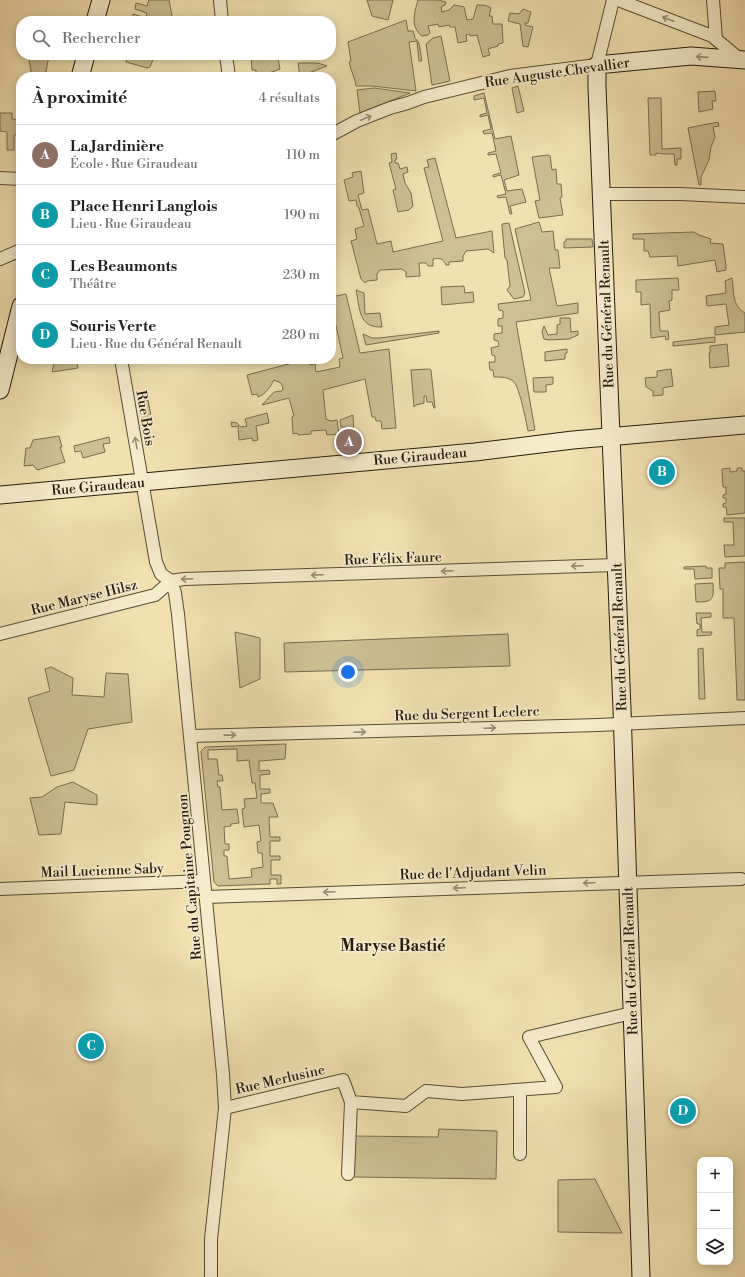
<!DOCTYPE html>
<html lang="fr">
<meta charset="utf-8">
<style>
:root{--surface:#fff;--page:#f2f2f2;--text:#202124;--muted:#757577;--line:#e0e0e0;--accent:#8f2418}
body{margin:0;font-family:"Libre Bodoni",serif;background:var(--page);color:var(--text)}
.controls{position:absolute;right:12px;bottom:12px;display:grid;overflow:hidden;border-radius:8px;box-shadow:0 2px 10px #0003}
.controls button{width:36px;height:36px;display:grid;place-items:center;padding:0;border:0;border-bottom:1px solid var(--line);background:var(--surface);color:var(--text);font:20px sans-serif}
.you{position:absolute;left:348px;top:672px;width:14px;height:14px;margin:-10px;border:3px solid #fff;border-radius:50%;background:#1a73e8;box-shadow:0 0 0 6px #1a73e833}
.badge{display:grid;place-items:center;width:26px;height:26px;border-radius:50%;background:var(--accent);color:#fff;font-size:13px;font-weight:700}
.pin{position:absolute;translate:-50% -50%;border:2px solid #fff;box-shadow:0 1px 4px #0006}
.list{margin:0;padding:0;list-style:none}
h2{display:flex;justify-content:space-between;align-items:center;height:52px;margin:0;padding:0 16px;font-size:17px}
h2 small{font-size:13px;font-weight:400;color:var(--muted)}
.list li{display:grid;grid-template-columns:26px 1fr auto;gap:12px;align-items:center;box-sizing:border-box;height:60px;padding:0 16px;border-top:1px solid var(--line)}
.list b{display:block;font-size:15px;white-space:nowrap}
.list p{margin:0;font-size:13px;white-space:nowrap;color:var(--muted)}
.list em{font-size:13px;font-style:normal;color:var(--muted)}
.icon{flex:none;width:22px;height:22px;fill:none;stroke:currentColor;stroke-width:2;stroke-linecap:round;stroke-linejoin:round}
.map{position:relative;flex:none;width:745px;height:1277px;overflow:hidden}
.search{position:absolute;background:var(--surface);box-shadow:0 2px 10px #0003;left:16px;top:16px;width:320px;height:44px;display:flex;align-items:center;gap:10px;box-sizing:border-box;padding:0 14px;border-radius:16px;color:var(--muted);font-size:15px}
.panel{position:absolute;background:var(--surface);box-shadow:0 2px 10px #0003;left:16px;top:72px;width:320px;height:292px;border-radius:16px}
.map>svg:first-child{display:block}
.green{fill:#cebf94;stroke:#796d51;fill-rule:evenodd}
.lines{fill:none;stroke-linecap:round;stroke-linejoin:round}
.street-casing{stroke:#574c36;stroke-width:14}
.secondary-casing{stroke:#241b0e;stroke-width:19}
.street{stroke:#f6ebcc;stroke-width:12}
.secondary{stroke:#f6ebcc;stroke-width:17}
.oneway{stroke:#988d76}
.labels{text-anchor:middle;stroke-width:3.5;stroke-linejoin:round;paint-order:stroke}
.street-label{font-size:14px;fill:#241b0e;stroke:#f6ebcc}
.quarter-label{font-size:16px;font-weight:bold;fill:#241b0e;stroke:#f6ebcc}
</style>
<div class="map">
<svg width="745" height="1277" viewBox="0 0 745 1277">
<rect width="100%" height="100%" fill="#f1e0b0"/>
<filter id="stains"><feTurbulence type="fractalNoise" baseFrequency=".005" numOctaves="4"/><feColorMatrix values="0 0 0 0 .2 0 0 0 0 .09 0 0 0 0 .02 0 0 0 .5 -.17"/></filter>
<radialGradient id="worn" r=".72"><stop offset=".6" stop-color="#630" stop-opacity="0"/><stop offset="1" stop-color="#630" stop-opacity=".3"/></radialGradient>
<g class="green">
<path d="M149,0H169L173,21H132L133,14L146,18L147,13L135,9L136,3L147,6Z"/>
<path d="M367,0H393L388,20L372,16Z"/>
<path d="M418,0H438L446,2L445,5L441,7L442,12L449,10L454,5L464,7L467,20L473,19L477,5C482,5 486,5 491,8L489,16H492L493,24H502L503,43L498,44V46L488,49L490,55L483,57L477,35L470,36V34L466,35L467,41L458,43L455,27H450L449,25L439,27L438,24L428,26L430,33L428,35L422,36C410,26 414,14 418,0Z"/>
<path d="M523,9L531,12L528,23H525V25L533,27L528,47L523,46L520,24L508,21L510,13L519,14Z"/>
<path d="M406,20L408,31H413L415,38L419,43L422,61H419L417,41L409,42L416,91L372,86H356C355,78 351,71 349,62L351,61L348,42Z"/>
<path d="M441,36L450,81L432,85L426,44L433,38Z"/>
<path d="M32,55H49L46,72H44V77H32L29,60L32,59Z"/>
<path d="M138,55H146L154,57L150,67L147,68L126,62L127,57L135,59L136,56H137Z"/>
<path d="M251,55H265L266,57L268,56V55H280L276,56V58H278L280,69L269,73L256,75V70H252Z"/>
<path d="M298,63H318L327,66L306,74L307,77H300Z"/>
<path d="M518,86L524,111L517,113L512,88Z"/>
<path d="M374,88L410,93L360,113L357,90Z"/>
<path d="M715,91L716,101H712L713,109L699,112L698,92Z"/>
<path d="M484,93L495,139L511,136L519,175L504,180L507,191L522,189L526,202L510,206L512,214H510L506,197L498,198L497,196L506,194L501,175L493,177V175L501,173L496,154L488,155V153L496,151L492,133L484,134L483,131L491,129L488,115L480,117V115L487,113L484,98L474,100V96Z"/>
<path d="M648,98H661L662,149L681,148V159H677V165H675L674,154H664L656,153V155H650Z"/>
<path d="M0,113H12V119L21,120V131L20,132V134L14,135V150H7V132L0,131Z"/>
<path d="M718,122L719,126L713,127L715,137L711,147L709,160L701,177V185H699L688,128Z"/>
<path d="M396,153L397,159L395,160V163H398L400,169L407,167L408,172L403,174L405,183L411,193L413,206L409,210L398,212L393,190L396,189L389,163L392,162L391,154Z"/>
<path d="M548,155L550,156L552,170L556,169L557,184H561L562,197L560,198L563,215L539,218L535,201L540,200L532,157Z"/>
<path d="M435,158L456,238L492,231L494,253L488,249L466,251L463,256V261L449,262V265H446C443,258 440,258 433,259V266H428L426,263H419L420,276L406,277V272L402,269L380,270L377,274V280L367,281L365,283L361,279L351,241L357,239L355,229L364,226L359,208L357,206L356,200L349,201L344,180L353,177L352,173L361,171L364,193L358,195L362,210L368,209L377,244L391,241L393,252L443,241L424,168L429,167L427,160Z"/>
<path d="M539,222L542,232L553,231L555,250H558L560,268H549L557,306L578,303V313L516,322L535,430L528,431C526,421 520,389 514,382C509,377 501,377 494,377L493,370H490L489,362H495V356L492,355L491,348L499,346L498,341L494,340V334L502,333V326H498V319L503,318V311L499,310L498,304L531,300L515,229Z"/>
<path d="M509,223L525,293L523,297L514,299L507,290L510,286L507,260L505,258L502,226V224Z"/>
<path d="M694,232L699,235L711,239L710,243L723,244L726,266V270L717,272L715,260L678,266L677,256L650,257L648,251H644V239H633V234Z"/>
<path d="M566,239H592L593,247L564,248V242L566,241Z"/>
<path d="M678,278L679,290H672V300L669,301L670,310L659,312L660,331H668L669,339L666,340L665,336L651,338L650,304L641,305V292H636V280Z"/>
<path d="M732,278C734,292 732,306 745,313V332L715,335V327L729,325L726,304L707,306L706,296L726,293L725,281Z"/>
<path d="M464,286L465,293L473,292L474,302L442,305L441,287Z"/>
<path d="M356,290L364,293L365,314L380,313L382,327C358,328 360,308 356,290Z"/>
<path d="M346,294L360,353L389,349L396,428L382,429L381,421H376L375,417H372L365,379L323,390L326,419L331,421L337,420L339,434L327,435L326,430L311,431V434L298,435L297,433L293,434L292,417L294,416L289,398L262,405L274,392L282,391L283,388L281,383L274,380C270,387 266,394 258,397L257,394L252,395L247,375L300,361V359H309L310,365L315,364L316,372L340,367L339,359L343,358L335,321L331,322V297Z"/>
<path d="M560,318H570L571,332L578,331V335L569,339L549,340L544,339L542,332L544,326L548,335L557,334V325L560,324Z"/>
<path d="M439,331V333L366,345L363,334L372,338H379Z"/>
<path d="M715,337V342L673,346V342Z"/>
<path d="M727,344L729,366L710,368L709,353H710V346Z"/>
<path d="M567,349V353L565,354V359L545,361V352Z"/>
<path d="M55,359H76L78,368L52,372Z"/>
<path d="M429,369L431,370L435,408H434L432,402H427L426,396H424V403L416,405L414,407L411,370Z"/>
<path d="M671,369L673,386L663,388V395L653,396V391L646,387L645,378L657,377V371Z"/>
<path d="M553,377V384L546,385V392H534L533,378Z"/>
<path d="M148,400L152,421L143,423L139,404Z"/>
<path d="M267,413L269,423L256,426L258,440L253,441L252,438L239,440L238,426L232,427L231,422L237,423L241,427L247,426L245,419Z"/>
<path d="M353,415L354,435H346L345,427H341L340,420Z"/>
<path d="M59,436L62,447H60L65,462L37,470L33,465L24,466L26,448H30L33,440Z"/>
<path d="M109,437L110,443L103,444L105,452L83,458L81,451L75,452L74,446Z"/>
<path d="M730,468V472L737,471V468H742V471H745V513L727,515L726,507H723V504L726,503V498H723V495L726,494V487H723L722,469Z"/>
<path d="M724,518H745V556L725,557L724,545H734L733,522H724Z"/>
<path d="M745,562V700H737L734,618H723V589H720L719,568H725V563Z"/>
<path d="M706,566V568H712V578L695,579L694,569H684V567Z"/>
<path d="M713,583C714,600 713,602 696,602L695,584Z"/>
<path d="M696,613H711V617L701,618L702,632H712L711,635L697,636V630L700,629V624H697Z"/>
<path d="M235,632L260,638V679L240,688Z"/>
<path d="M508,634L510,666L285,672L284,643Z"/>
<path d="M703,648L705,699H699L698,649Z"/>
<path d="M51,667L73,678L72,695L104,697L106,673L128,674L132,722L88,729L74,770L51,776L28,698L50,691L45,669Z"/>
<path d="M286,744L285,759L259,761V771L269,770L270,774L260,775V789H270V793L261,794V803H273L278,817H269L270,837H280V841H270V856H280V860H271V875H281V884H277V879H270V884L218,886L214,882L201,751L205,747ZM237,749V761L249,760L252,783H255L257,798L244,799L245,808L242,809L244,827L259,825L261,841L257,842L258,853H262L263,867L251,869L252,877L229,879L227,856H224V850H229V844H225L224,827L231,826V824L239,823L237,809L222,810L220,787H218L217,781H223L222,775H219L217,759H208V750Z"/>
<path d="M73,782L97,795V805L65,802L61,834L39,835L30,798L42,797L57,787Z"/>
<path d="M439,1129L497,1131L496,1179L353,1177L354,1136L438,1137Z"/>
<path d="M595,1179L622,1233L558,1232V1180Z"/>
</g>
<g class="lines">
<defs>
<g id="street">
<path d="M220,0L222,21"/>
<path d="M618,0L712,36L741,60"/>
<path d="M713,0L716,39"/>
<path d="M226,55L229,77"/>
<path d="M331,135L357,121L390,108L408,103L424,97L510,76L597,65L613,0"/>
<path d="M0,178L21,179"/>
<path d="M602,194H680L745,197"/>
<path d="M0,259L21,250"/>
<path d="M121,359L156,562L161,574L171,581L175,593L178,614L223,1074L225,1108L211,1239V1277"/>
<path d="M171,581L184,579L616,565"/>
<path d="M0,634L155,595L171,581"/>
<path d="M191,736L598,725L745,718"/>
<path d="M0,889L204,881"/>
<path d="M206,897L741,879"/>
<path d="M520,1090V1154"/>
<path d="M225,1108L343,1080L351,1102L406,1106L426,1091L462,1094L556,1087L529,1037L632,1013"/>
<path d="M348,1174L351,1102"/>
</g>
<g id="secondary">
<path d="M95,21L101,0"/>
<path d="M80,77L86,55"/>
<path d="M0,390L21,306"/>
<path d="M0,495L475,452L573,440L745,425"/>
<path d="M641,1277L622,709L597,87V65L691,56L745,60"/>
</g>
</defs>
<use href="#street" class="street-casing"/>
<use href="#secondary" class="secondary-casing"/>
<use href="#street" class="street"/>
<use href="#secondary" class="secondary"/>
</g>
<defs><path id="oneway-shaft" d="M-6 0H5M1.5-3L5.5 0L1.5 3" fill="none" stroke-width="1.6" stroke-linecap="round" stroke-linejoin="round"/></defs>
<g class="oneway">
<use href="#oneway-shaft" transform="translate(668 19) rotate(-159)"/>
<use href="#oneway-shaft" transform="translate(702 57) rotate(-176)"/>
<use href="#oneway-shaft" transform="translate(366 118) rotate(-22)"/>
<use href="#oneway-shaft" transform="translate(136 443) rotate(-100)"/>
<use href="#oneway-shaft" transform="translate(577 566) rotate(178)"/>
<use href="#oneway-shaft" transform="translate(447 571) rotate(178)"/>
<use href="#oneway-shaft" transform="translate(317 575) rotate(178)"/>
<use href="#oneway-shaft" transform="translate(187 579) rotate(178)"/>
<use href="#oneway-shaft" transform="translate(490 728) rotate(-2)"/>
<use href="#oneway-shaft" transform="translate(360 732) rotate(-2)"/>
<use href="#oneway-shaft" transform="translate(230 735) rotate(-1)"/>
<use href="#oneway-shaft" transform="translate(589 883) rotate(178)"/>
<use href="#oneway-shaft" transform="translate(459 888) rotate(178)"/>
<use href="#oneway-shaft" transform="translate(329 892) rotate(178)"/>
</g>
<g class="labels">
<g class="street-label">
<text transform="translate(557 72) rotate(-8)" y="5">Rue Auguste Chevallier</text>
<text transform="translate(606 314) rotate(-92)" y="5">Rue du Général Renault</text>
<text transform="translate(146 418) rotate(80)" y="5">Rue Bois</text>
<text transform="translate(420 456) rotate(-5)" y="5">Rue Giraudeau</text>
<text transform="translate(98 486) rotate(-5)" y="5">Rue Giraudeau</text>
<text transform="translate(393 558) rotate(-2)" y="5">Rue Félix Faure</text>
<text transform="translate(84 597) rotate(-14)" y="5">Rue Maryse Hilsz</text>
<text transform="translate(619 637) rotate(-92)" y="5">Rue du Général Renault</text>
<text transform="translate(467 713) rotate(-2)" y="5">Rue du Sergent Leclerc</text>
<text transform="translate(102 870) rotate(-2)" y="5">Mail Lucienne Saby</text>
<text transform="translate(473 872) rotate(-2)" y="5">Rue de l'Adjudant Velin</text>
<text transform="translate(189 877) rotate(-95)" y="5">Rue du Capitaine Pougnon</text>
<text transform="translate(630 961) rotate(-92)" y="5">Rue du Général Renault</text>
<text transform="translate(280 1079) rotate(-13)" y="5">Rue Merlusine</text>
</g>
<g class="quarter-label">
<text x="393" y="951">Maryse Bastié</text>
</g>
</g>
<rect width="100%" height="100%" filter="url(#stains)"/>
<rect width="100%" height="100%" fill="url(#worn)"/>
</svg>
<div class="controls">
<button>+</button>
<button>−</button>
<button><svg class="icon" aria-label="layers" viewBox="0 0 24 24"><path d="M12 4l9 5-9 5-9-5zM3 14l9 5 9-5"/></svg></button>
</div>
<div class="you"></div>
<div class="pin badge" style="left:349px;top:442px;background:#8d6e63">A</div>
<div class="pin badge" style="left:662px;top:472px;background:#0f9aa8">B</div>
<div class="pin badge" style="left:91px;top:1046px;background:#0f9aa8">C</div>
<div class="pin badge" style="left:683px;top:1111px;background:#0f9aa8">D</div>
<div class="search"><svg class="icon" aria-label="search" viewBox="0 0 24 24"><circle cx="10" cy="10" r="6"/><path d="M15 15l6 6"/></svg>Rechercher</div>
<section class="panel">
<h2>À proximité<small>4 résultats</small></h2>
<ul class="list">
<li><span class="badge" style="background:#8d6e63">A</span><div><b>La Jardinière</b><p>École · Rue Giraudeau</p></div><em>110 m</em></li>
<li><span class="badge" style="background:#0f9aa8">B</span><div><b>Place Henri Langlois</b><p>Lieu · Rue Giraudeau</p></div><em>190 m</em></li>
<li><span class="badge" style="background:#0f9aa8">C</span><div><b>Les Beaumonts</b><p>Théâtre</p></div><em>230 m</em></li>
<li><span class="badge" style="background:#0f9aa8">D</span><div><b>Souris Verte</b><p>Lieu · Rue du Général Renault</p></div><em>280 m</em></li>
</ul>
</section>
</div>
